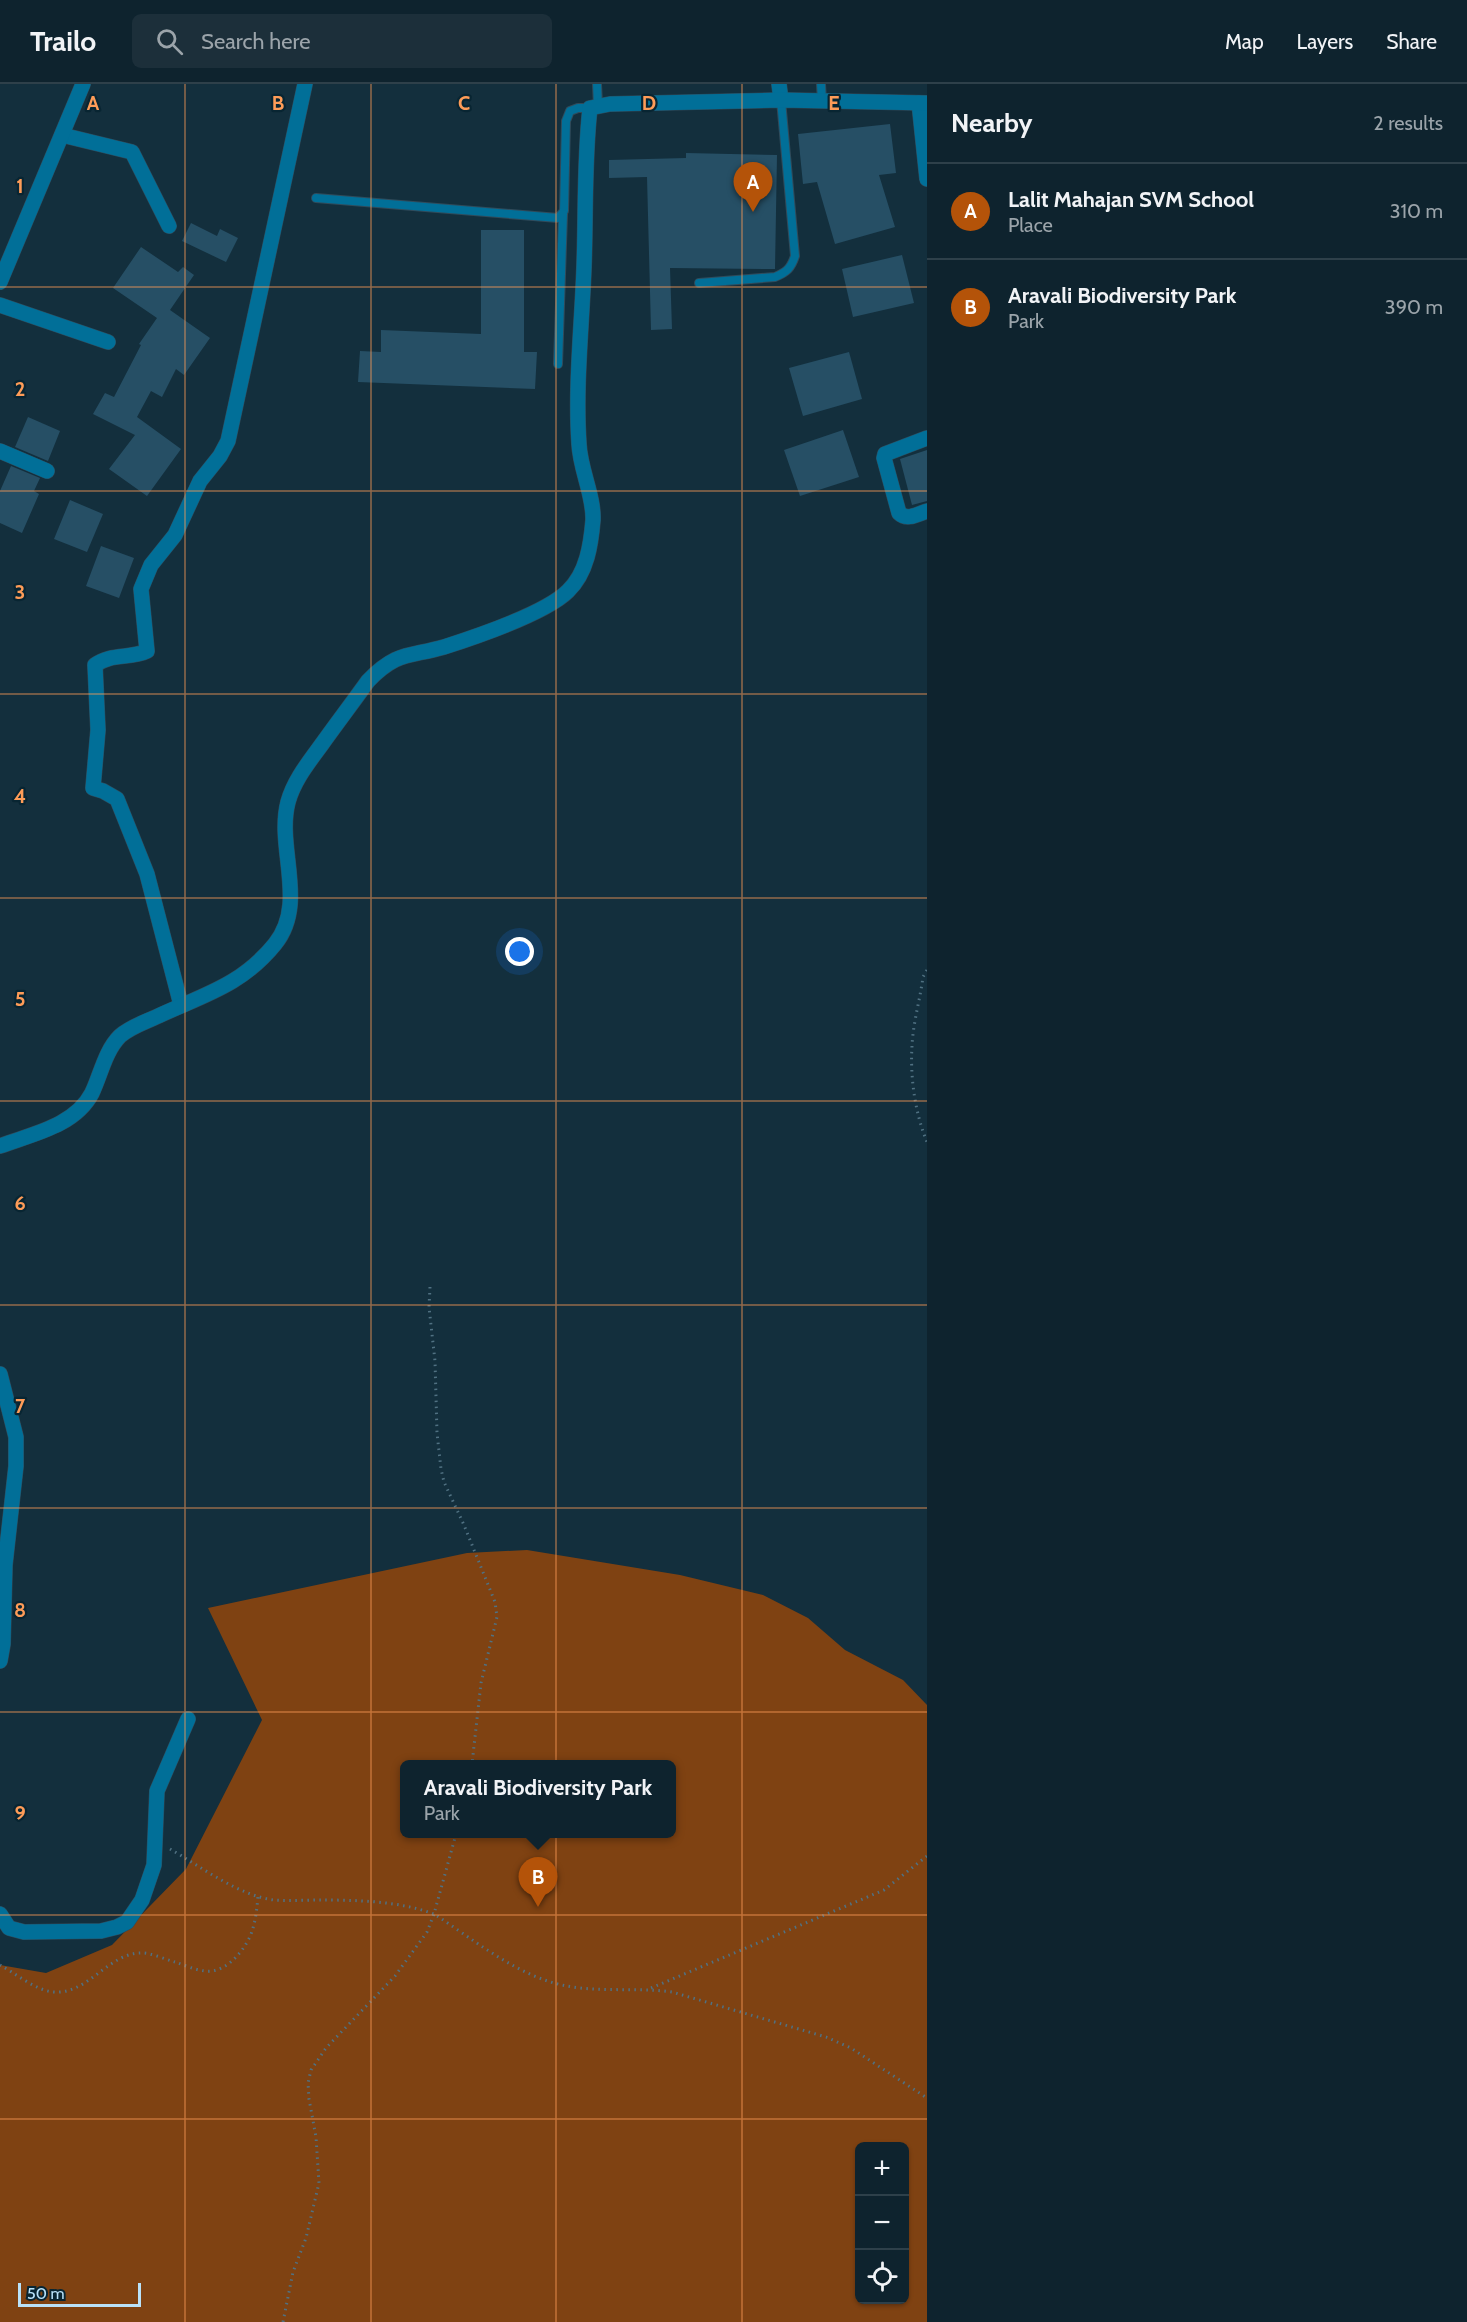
<!DOCTYPE html>
<meta charset="utf-8">
<style>
:root{--surface:#0e232e;--page:#1c2f3a;--text:#f1f3f6;--muted:#9ba4aa;--line:#2e404a;--accent:#b45309}
body{margin:0;font-family:Cabin,sans-serif;background:var(--page);color:var(--text)}
.controls{position:absolute;right:18px;bottom:18px;display:grid;overflow:hidden;border-radius:9px;box-shadow:0 2px 4px #0004}
.controls button{width:54px;height:54px;display:grid;place-items:center;padding:0;border:0;border-bottom:2px solid var(--line);background:var(--surface);color:var(--text);font:30px sans-serif}
.scale{position:absolute;left:18px;bottom:15px;width:123px;box-sizing:border-box;padding-left:6px;border:3px solid #b9e2f9;border-top:0;font-size:16px;line-height:21px;white-space:nowrap;color:#b9e2f9;-webkit-text-stroke:4px #082532;paint-order:stroke}
.you{position:absolute;left:520px;top:868px;width:21px;height:21px;margin:-15px;border:4px solid #fff;border-radius:50%;background:#1a73e8;box-shadow:0 0 0 9px #1a73e833}
.badge{display:grid;place-items:center;width:39px;height:39px;border-radius:50%;background:var(--accent);color:#fff;font-size:20px;font-weight:700}
.pin{position:absolute;translate:-50% -50px;filter:drop-shadow(0 2px 3px #0008)}
.pin::after{content:'';position:absolute;top:32px;width:21px;height:18px;background:inherit;clip-path:polygon(0 0,100% 0,50% 100%)}
.popup{position:absolute;left:400px;top:1676px;width:276px;height:78px;box-sizing:border-box;display:grid;place-content:center;border-radius:9px;background:var(--surface);filter:drop-shadow(0 2px 4px #0005);font-size:20px;white-space:nowrap;color:var(--muted)}
.popup b{font-size:22px;color:var(--text)}
.popup::after{content:'';position:absolute;left:50%;top:100%;margin-left:-12px;border:12px solid transparent;border-top-color:var(--surface)}
.list{margin:0;padding:0;list-style:none}
h2{display:flex;justify-content:space-between;align-items:center;height:78px;margin:0;padding:0 24px;font-size:26px}
h2 small{font-size:20px;font-weight:400;color:var(--muted)}
.list li{display:grid;grid-template-columns:39px 1fr auto;gap:18px;align-items:center;box-sizing:border-box;height:96px;padding:0 24px;border-top:2px solid var(--line)}
.list b{display:block;font-size:22px;white-space:nowrap}
.list p{margin:0;font-size:20px;white-space:nowrap;color:var(--muted)}
.list em{font-size:20px;font-style:normal;color:var(--muted)}
.icon{flex:none;width:33px;height:33px;fill:none;stroke:currentColor;stroke-width:2;stroke-linecap:round;stroke-linejoin:round}
.map{position:relative;flex:none;width:927px;height:2238px;overflow:hidden}
header{display:flex;align-items:center;gap:36px;box-sizing:border-box;height:84px;padding:0 30px;background:var(--surface);border-bottom:2px solid var(--line)}
header strong{font-size:28px}
nav{display:flex;gap:33px;margin-inline-start:auto;font-size:21px}
.search{width:420px;height:54px;background:var(--page);display:flex;align-items:center;gap:15px;box-sizing:border-box;padding:0 21px;border-radius:9px;color:var(--muted);font-size:22px}
main{display:flex}
aside{flex:1;background:var(--surface)}
.map>svg:first-child{display:block}
.green{fill:#7f4212;fill-rule:evenodd}
.building{fill:#264f65}
.lines{fill:none;stroke-linecap:round;stroke-linejoin:round}
.lane-casing{stroke:#304b5b;stroke-width:10}
.street-casing{stroke:#304b5b;stroke-width:16}
.path{stroke:#507182;stroke-width:3;stroke-dasharray:1.5 4.5;stroke-linecap:butt}
.lane{stroke:#016f98;stroke-width:8}
.street{stroke:#016f98;stroke-width:15}
.grid{fill:none;stroke:#fe9c58;stroke-width:1.5;stroke-opacity:0.55}
.grid-label{font-size:20px;text-anchor:middle;font-weight:bold;fill:#fe9c58;stroke:#082532;stroke-width:4.5;stroke-linejoin:round;paint-order:stroke}
</style>
<header>
<strong>Trailo</strong>
<div class="search"><svg class="icon" aria-label="search" viewBox="0 0 24 24"><circle cx="10" cy="10" r="6"/><path d="M15 15l6 6"/></svg>Search here</div>
<nav><a>Map</a><a>Layers</a><a>Share</a></nav>
</header>
<main>
<div class="map">
<svg width="927" height="2238" viewBox="0 0 927 2238">
<rect width="100%" height="100%" fill="#132f3d"/>
<path class="green" d="M527,1466L680,1491L763,1511L808,1534L845,1566L903,1596L927,1621V2238H0V1881L46,1889L112,1861L186,1785L262,1636L208,1524L467,1469ZM404,1680H672V1750H404ZM860,2062H904V2216H860Z"/>
<g class="building">
<path d="M890,40L896,89L879,91L895,143L835,160L817,98L803,100L798,50Z"/>
<path d="M686,69L777,71L775,185L670,184L672,245L651,246L647,93L609,94V76L686,74Z"/>
<path d="M191,139L217,152L220,145L238,154L226,178L182,157Z"/>
<path d="M481,146H524V268H537L535,305L358,298L360,267L381,268V246L481,250Z"/>
<path d="M141,163L178,188L183,183L194,191L170,226L210,254L184,291L176,285L162,313L151,307L137,333L181,365L147,412L109,385L135,351L93,330L105,309L114,313L141,261L139,260L157,234L113,204Z"/>
<path d="M902,171L914,219L853,233L842,185Z"/>
<path d="M849,268L862,315L803,332L789,284Z"/>
<path d="M28,333L60,347L48,377L15,363Z"/>
<path d="M843,346L859,393L800,412L784,366Z"/>
<path d="M927,366V417L912,421L900,375Z"/>
<path d="M11,382L40,394L34,407L39,410L22,449L0,439V407Z"/>
<path d="M70,416L103,430L87,468L54,455Z"/>
<path d="M101,462L134,474L119,514L86,502Z"/>
</g>
<g class="lines">
<defs>
<g id="lane">
<path d="M597,0L598,22"/>
<path d="M821,0L822,17"/>
<path d="M316,114L558,134L564,127L566,37L570,27L578,24H590"/>
<path d="M699,199L775,193C787,188 791,184 795,172L781,16"/>
<path d="M558,280L563,130"/>
</g>
<g id="street">
<path d="M779,0L781,16"/>
<path d="M919,19L927,95"/>
<path d="M62,51L132,68L169,142"/>
<path d="M0,198L83,0"/>
<path d="M0,221L108,258"/>
<path d="M927,354L885,370L884,374L899,429C907,437 918,430 927,427"/>
<path d="M0,367L47,387"/>
<path d="M181,921L147,790L117,715L103,707L93,704L98,646L95,581C111,569 130,575 147,567L141,505L151,481L175,451L200,397L220,372L228,357L305,0"/>
<path d="M0,1062C32,1050 75,1042 92,1009C101,990 105,967 120,952C130,943 145,938 156,933C203,911 241,902 275,860C308,819 276,764 288,718C294,696 309,678 322,660C337,639 353,618 368,597C397,567 409,573 444,563C475,553 546,529 568,507C587,489 591,460 593,436C594,412 580,385 579,360C575,302 582,241 584,183C586,130 584,76 590,24L610,20L781,16L927,19"/>
<path d="M0,1290L16,1353V1382L5,1481L3,1560L0,1577"/>
<path d="M0,1830L9,1844L24,1848L101,1847L117,1843L127,1838L142,1816L154,1781L157,1707L188,1635"/>
</g>
</defs>
<use href="#lane" class="lane-casing"/>
<use href="#street" class="street-casing"/>
<g class="path">
<path d="M927,886L923,893C920,916 913,939 912,962C910,993 915,1029 927,1058"/>
<path d="M430,1203L429,1223L435,1277L437,1349L441,1385L444,1398L464,1441L495,1518L497,1533L481,1599L472,1680"/>
<path d="M170,1765C200,1782 239,1812 274,1816C289,1817 305,1816 320,1816C357,1816 399,1817 434,1830C473,1855 516,1891 562,1901C598,1909 636,1903 672,1908L826,1953L851,1964L927,2014"/>
<path d="M0,1881C15,1889 35,1906 53,1908C87,1911 107,1871 139,1869C150,1868 164,1875 175,1878C184,1881 195,1886 205,1887C227,1890 248,1863 253,1844C256,1834 257,1823 258,1812"/>
<path d="M651,1904L884,1806L927,1772"/>
<path d="M283,2238L293,2188L306,2154L319,2099L316,2053L309,2015L308,1999L311,1986L326,1964L395,1892L427,1848L434,1830L456,1750"/>
</g>
<use href="#lane" class="lane"/>
<use href="#street" class="street"/>
</g>
<path class="grid" d="M185,0V2238M371,0V2238M556,0V2238M742,0V2238M0,203H927M0,407H927M0,610H927M0,814H927M0,1017H927M0,1221H927M0,1424H927M0,1628H927M0,1831H927M0,2035H927"/>
<g class="grid-label">
<text x="93" y="26">A</text>
<text x="278" y="26">B</text>
<text x="464" y="26">C</text>
<text x="649" y="26">D</text>
<text x="834" y="26">E</text>
<text x="20" y="109">1</text>
<text x="20" y="312">2</text>
<text x="20" y="515">3</text>
<text x="20" y="719">4</text>
<text x="20" y="922">5</text>
<text x="20" y="1126">6</text>
<text x="20" y="1329">7</text>
<text x="20" y="1533">8</text>
<text x="20" y="1736">9</text>
</g>
</svg>
<div class="controls">
<button>+</button>
<button>−</button>
<button><svg class="icon" aria-label="locate" viewBox="0 0 24 24"><circle cx="12" cy="12" r="6"/><path d="M12 2v4M12 18v4M2 12h4M18 12h4"/></svg></button>
</div>
<div class="scale">50 m</div>
<div class="you"></div>
<div class="pin badge" style="left:753px;top:128px">A</div>
<div class="pin badge" style="left:538px;top:1823px">B</div>
<div class="popup"><b>Aravali Biodiversity Park</b>Park</div>
</div>
<aside>
<h2>Nearby<small>2 results</small></h2>
<ul class="list">
<li><span class="badge">A</span><div><b>Lalit Mahajan SVM School</b><p>Place</p></div><em>310 m</em></li>
<li><span class="badge">B</span><div><b>Aravali Biodiversity Park</b><p>Park</p></div><em>390 m</em></li>
</ul>
</aside>
</main>
